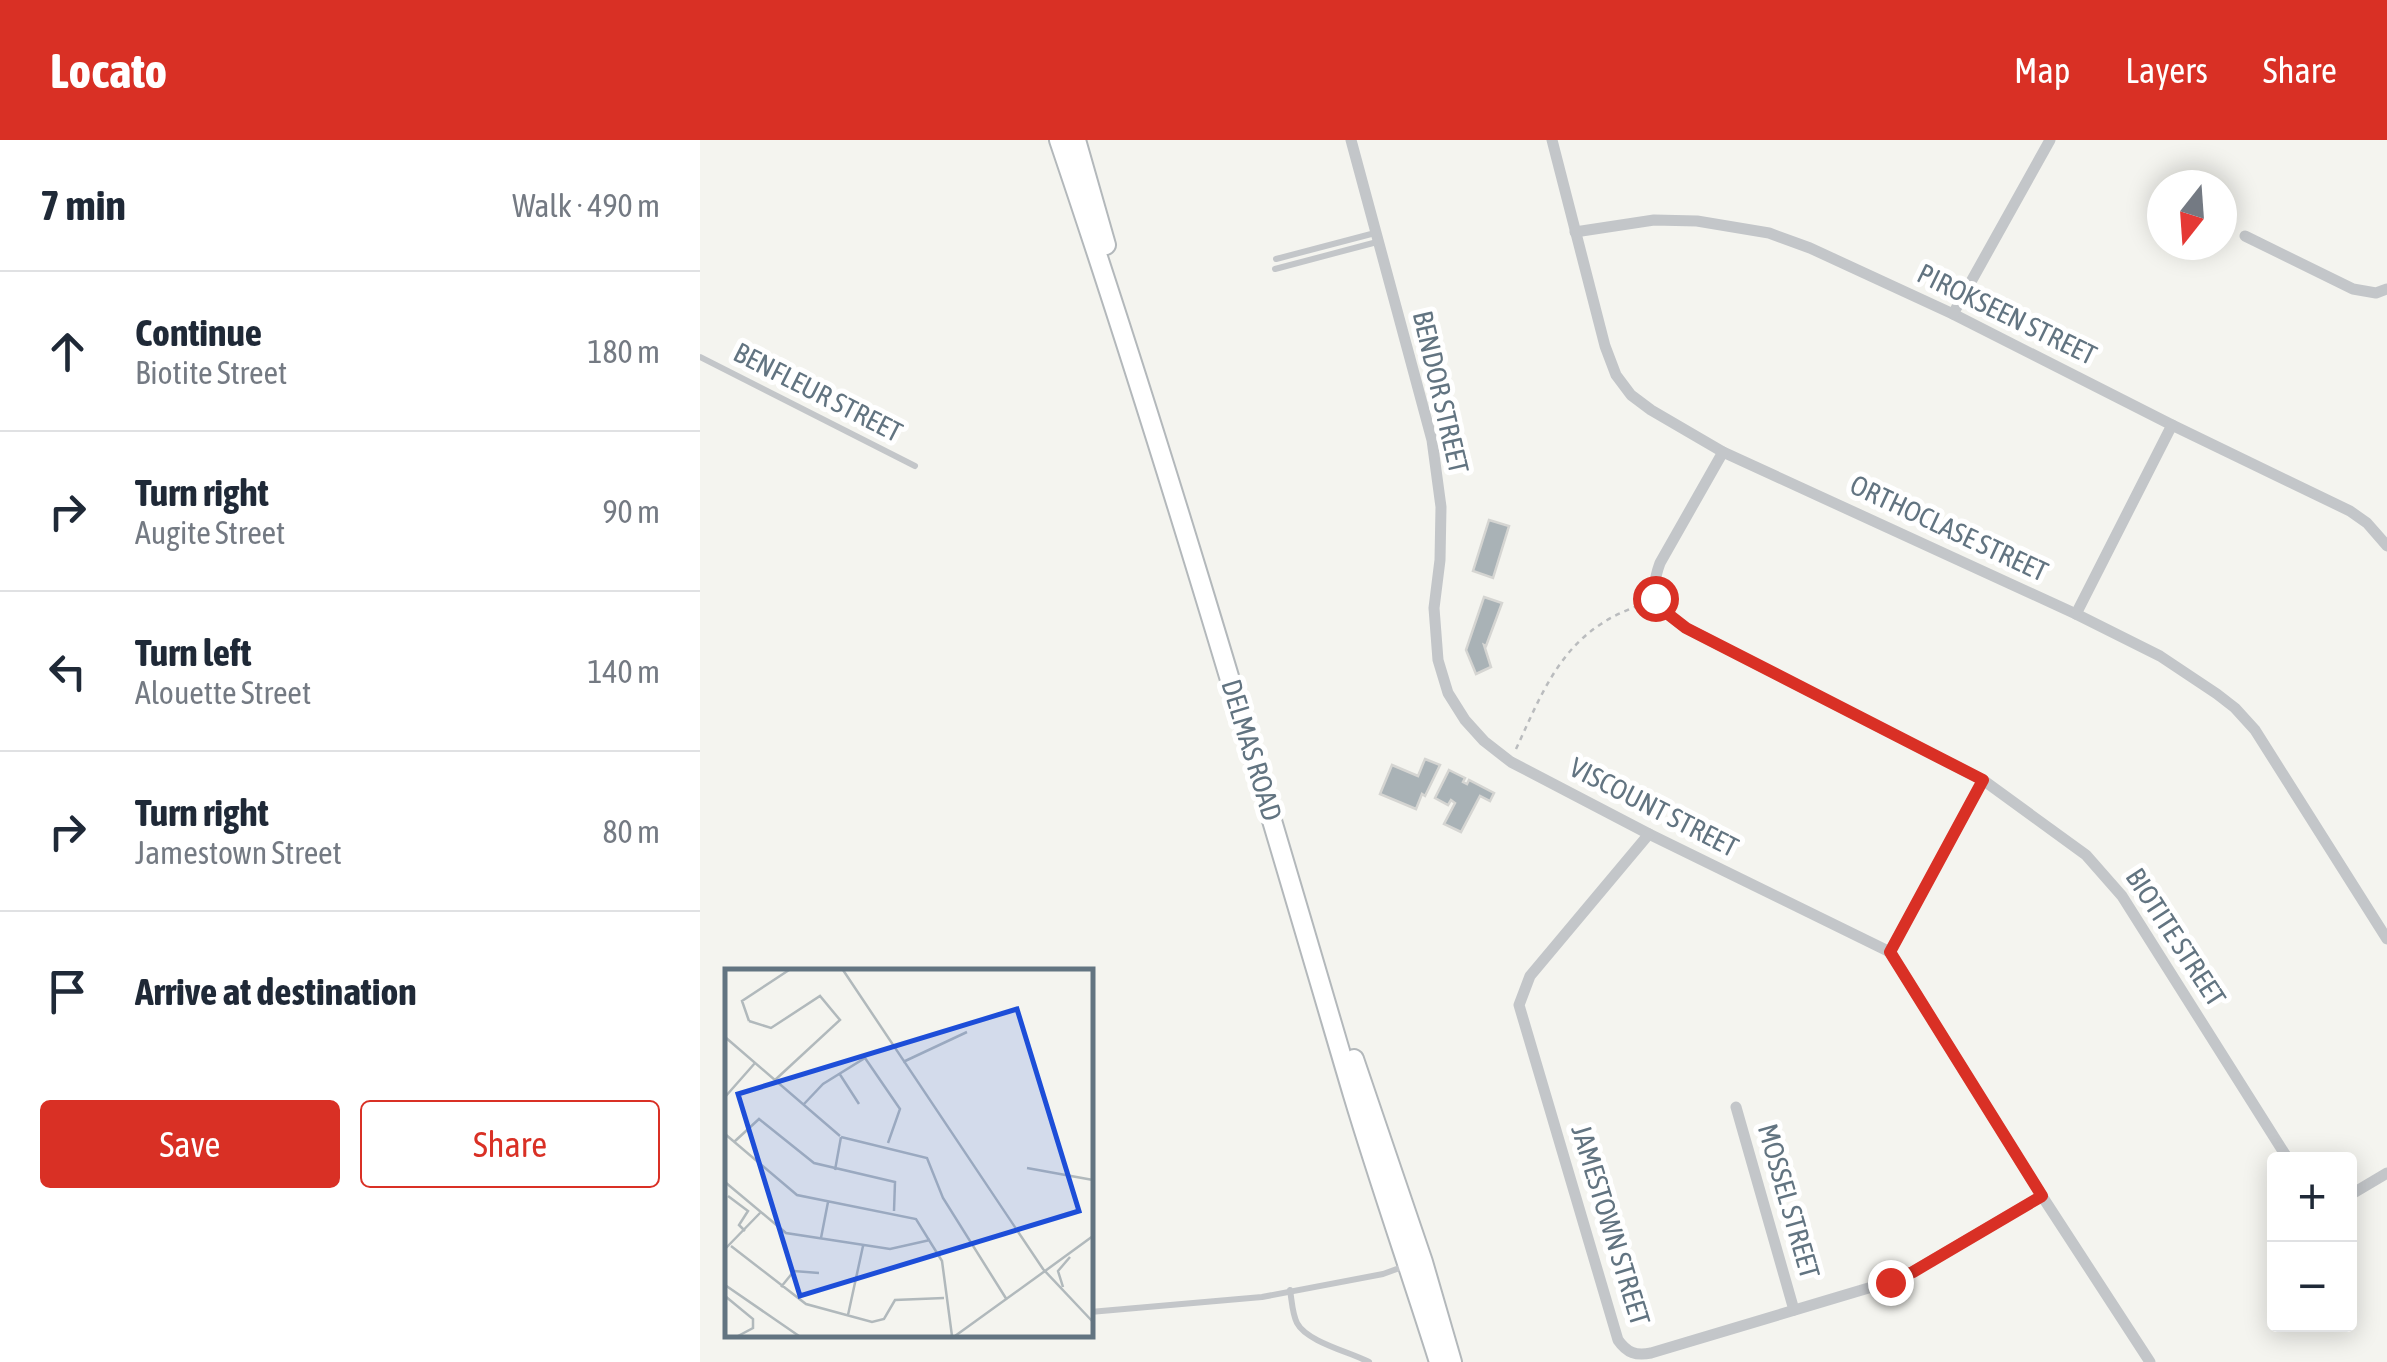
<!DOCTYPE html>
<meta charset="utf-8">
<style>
:root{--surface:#fff;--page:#f6f6f7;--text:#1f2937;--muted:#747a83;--line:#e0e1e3;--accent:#d93025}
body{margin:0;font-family:"Asap Condensed",sans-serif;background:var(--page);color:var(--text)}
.controls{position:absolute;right:30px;bottom:30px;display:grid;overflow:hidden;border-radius:10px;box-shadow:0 5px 25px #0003}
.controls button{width:90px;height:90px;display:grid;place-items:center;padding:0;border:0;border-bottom:2px solid var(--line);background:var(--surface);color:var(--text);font:50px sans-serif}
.compass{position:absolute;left:1447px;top:30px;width:90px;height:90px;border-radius:50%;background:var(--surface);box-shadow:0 5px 25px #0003;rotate:197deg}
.stop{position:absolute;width:30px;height:30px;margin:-22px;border:8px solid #d93025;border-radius:50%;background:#fff}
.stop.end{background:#d93025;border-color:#fff;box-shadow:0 2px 10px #0008}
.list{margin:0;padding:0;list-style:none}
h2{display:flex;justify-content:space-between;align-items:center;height:130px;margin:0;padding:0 40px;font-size:42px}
h2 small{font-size:32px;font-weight:400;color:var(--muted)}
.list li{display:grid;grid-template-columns:65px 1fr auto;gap:30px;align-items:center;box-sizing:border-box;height:160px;padding:0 40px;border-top:2px solid var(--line)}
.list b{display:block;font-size:38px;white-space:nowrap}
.list p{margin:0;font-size:32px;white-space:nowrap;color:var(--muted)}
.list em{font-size:32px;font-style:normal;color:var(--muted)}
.actions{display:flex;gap:20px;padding:30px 40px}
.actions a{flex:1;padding:22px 0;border:2px solid var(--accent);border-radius:10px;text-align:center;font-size:35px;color:var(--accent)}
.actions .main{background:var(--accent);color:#fff}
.icon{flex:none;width:55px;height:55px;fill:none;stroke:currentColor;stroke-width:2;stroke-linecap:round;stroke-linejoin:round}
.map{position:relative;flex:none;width:1687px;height:1222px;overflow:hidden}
header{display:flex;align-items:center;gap:60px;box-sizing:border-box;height:140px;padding:0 50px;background:var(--accent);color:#fff}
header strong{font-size:48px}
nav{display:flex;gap:55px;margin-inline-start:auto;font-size:35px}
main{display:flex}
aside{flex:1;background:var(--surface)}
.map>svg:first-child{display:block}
.building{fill:#a9b2b6;stroke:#d5d5d2;stroke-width:2.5}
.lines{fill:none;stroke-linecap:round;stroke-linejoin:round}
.primary-casing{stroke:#b3b8bb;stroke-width:22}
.path{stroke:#babcbe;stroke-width:2.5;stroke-dasharray:5 5;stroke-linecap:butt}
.lane{stroke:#c3c6c9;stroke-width:6}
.street{stroke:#c3c6c9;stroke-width:11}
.primary{stroke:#fff;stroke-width:18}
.route{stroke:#d93025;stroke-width:12}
.labels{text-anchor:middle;stroke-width:10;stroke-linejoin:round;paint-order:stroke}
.street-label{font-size:28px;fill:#627481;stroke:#fff}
.inset-road{fill:none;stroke:#b1b9bc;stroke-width:2.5}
.view{fill:#1d4ed8;fill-opacity:0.15;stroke:#1d4ed8;stroke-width:5}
.inset-edge{fill:none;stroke:#627481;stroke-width:5}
</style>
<header>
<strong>Locato</strong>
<nav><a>Map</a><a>Layers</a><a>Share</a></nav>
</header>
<main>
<aside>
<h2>7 min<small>Walk · 490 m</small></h2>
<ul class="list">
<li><svg class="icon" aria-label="ahead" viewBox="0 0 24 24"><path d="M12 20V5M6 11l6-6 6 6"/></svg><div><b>Continue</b><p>Biotite Street</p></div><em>180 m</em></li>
<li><svg class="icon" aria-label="right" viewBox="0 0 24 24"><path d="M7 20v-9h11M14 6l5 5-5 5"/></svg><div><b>Turn right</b><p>Augite Street</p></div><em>90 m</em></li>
<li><svg class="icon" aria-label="left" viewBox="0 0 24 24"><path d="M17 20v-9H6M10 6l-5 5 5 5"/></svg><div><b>Turn left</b><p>Alouette Street</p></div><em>140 m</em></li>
<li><svg class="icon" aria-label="right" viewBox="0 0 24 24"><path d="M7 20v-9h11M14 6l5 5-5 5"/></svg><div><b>Turn right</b><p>Jamestown Street</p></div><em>80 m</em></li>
<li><svg class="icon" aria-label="arrive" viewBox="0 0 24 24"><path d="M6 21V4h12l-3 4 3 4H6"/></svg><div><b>Arrive at destination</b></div></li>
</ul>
<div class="actions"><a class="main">Save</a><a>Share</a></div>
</aside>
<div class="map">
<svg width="1687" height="1222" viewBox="0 0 1687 1222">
<rect width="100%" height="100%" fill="#f4f4ef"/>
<g class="building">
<path d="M789,380L809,386L793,438L773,431Z"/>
<path d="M784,457L802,463L786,506L784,505L791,527L776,534L766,510Z"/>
<path d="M725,619L740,625L725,656L722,654L716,669L680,654L692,625L718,636Z"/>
<path d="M749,630L765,638L763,642L767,644L769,640L794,653L790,661L780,656L761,692L744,684L755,663L751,660L748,665L735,658Z"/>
</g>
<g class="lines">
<defs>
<g id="primary">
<path d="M359,0C466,316 559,636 653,955C680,1045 711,1133 739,1222"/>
<path d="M376,0L406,105"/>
<path d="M654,919L723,1122L752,1222"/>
</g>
</defs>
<use href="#primary" class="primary-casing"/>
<path class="path" d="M816,609C838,562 856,513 901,484C914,475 930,469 944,463"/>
<g class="lane">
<path d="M576,119L675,93"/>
<path d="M575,129L677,102"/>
<path d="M0,217L215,326"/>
<path d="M590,1150C592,1161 592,1173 597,1183C607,1202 650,1212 669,1222"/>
<path d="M390,1172L562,1157L683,1134L705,1126"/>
</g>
<g class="street">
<path d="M651,0L732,300L741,367L740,420L734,468L738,520L748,553L765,580L784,601L811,622L949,694L1190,812"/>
<path d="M852,0L905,206L916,235L931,255L951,270L1023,312L1376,474L1460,516L1517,554L1535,568L1555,590L1687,799"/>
<path d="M875,92L954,80L997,81L1069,93L1110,108L1253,174L1472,285L1650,371L1667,383L1687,406"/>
<path d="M1545,96L1653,149L1676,153L1687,149"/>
<path d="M1253,174L1350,0"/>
<path d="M1023,312L960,423C947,458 958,468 986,488L1283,640L1386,715L1422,756L1588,1019"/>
<path d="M1376,474L1472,285"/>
<path d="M949,694L830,836L819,865L918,1200C927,1213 936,1216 951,1213L1202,1138L1342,1056"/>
<path d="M1190,812L1342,1056L1450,1222"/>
<path d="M1190,812L1283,640"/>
<path d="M1036,967L1094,1170"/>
<path d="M1650,1055L1687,1033"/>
</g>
<use href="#primary" class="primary"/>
</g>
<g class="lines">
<path class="route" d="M955,458L968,474L986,488L1283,640L1190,812L1342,1056L1213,1132L1190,1142"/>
</g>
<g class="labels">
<g class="street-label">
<text transform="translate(1307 174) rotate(26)" y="10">PIROKSEEN STREET</text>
<text transform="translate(118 252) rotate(27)" y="10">BENFLEUR STREET</text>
<text transform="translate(741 252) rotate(77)" y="10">BENDOR STREET</text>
<text transform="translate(1249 388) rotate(25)" y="10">ORTHOCLASE STREET</text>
<text transform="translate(552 610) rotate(73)" y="10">DELMAS ROAD</text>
<text transform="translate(954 667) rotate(27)" y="10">VISCOUNT STREET</text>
<text transform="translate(1476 797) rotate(57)" y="10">BIOTITE STREET</text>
<text transform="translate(1089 1061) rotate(74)" y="10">MOSSEL STREET</text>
<text transform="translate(911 1085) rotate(73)" y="10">JAMESTOWN STREET</text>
</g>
</g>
<g transform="translate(25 829)">
<rect width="368" height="368" fill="#f4f4ef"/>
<path class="inset-road" d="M118,1L318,300L368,353M24,52L46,59L95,27L115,51L50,111M24,52L17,32L64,1M0,68L115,167M178,93L242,63M114,104L134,135M0,128L30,94M79,135L98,115L140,89L175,140L163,174M0,165L72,226L191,250L217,292L227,367M116,168L202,189L218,229L282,331M9,173L34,150L89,194L170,213L169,242M302,199L368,211M110,201L116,168M0,213L61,264L165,280L205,271M3,227L23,242L14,256L20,262M96,269L103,233M6,277L81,335L147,353L159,350L170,331L219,329M0,280L35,244M320,302L368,267M0,316L74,367M56,318L69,302L94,304M338,318L333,302L345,288M0,327L28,350V359L13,367M123,346L138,277M230,367L320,302"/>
<path class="view" d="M292,40L354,242L75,327L13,125Z"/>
<rect width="368" height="368" class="inset-edge"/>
</g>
</svg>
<div class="controls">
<button>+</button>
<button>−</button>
</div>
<svg class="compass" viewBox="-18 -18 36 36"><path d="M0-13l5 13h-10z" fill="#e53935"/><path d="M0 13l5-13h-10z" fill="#747a83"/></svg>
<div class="stop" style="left:955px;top:458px"></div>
<div class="stop end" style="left:1190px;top:1142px"></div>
</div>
</main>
